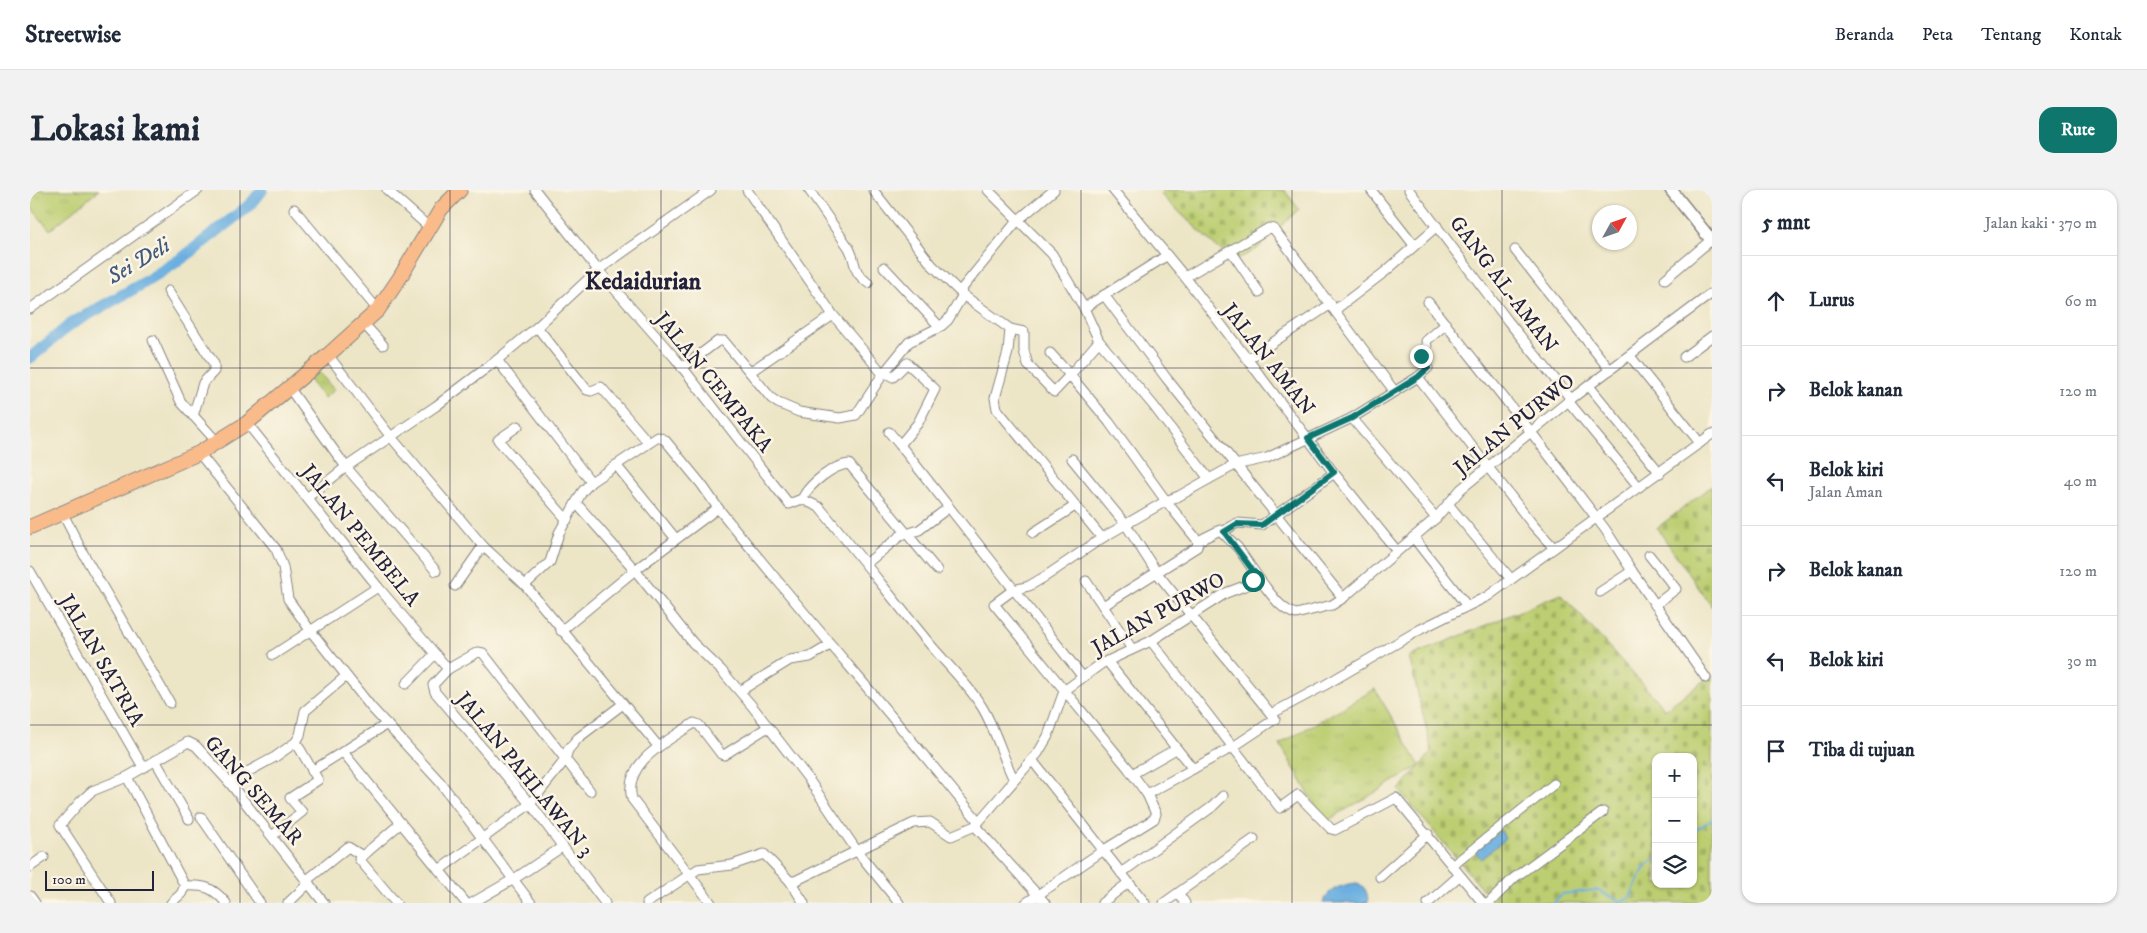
<!DOCTYPE html>
<html lang="id">
<meta charset="utf-8">
<style>
:root{--surface:#fff;--page:#f2f2f3;--text:#1f2937;--muted:#747a83;--line:#e0e1e3;--accent:#0f766e}
body{margin:0;font-family:"IM FELL DW Pica",serif;background:var(--page);color:var(--text)}
.controls{position:absolute;right:15px;bottom:15px;display:grid;overflow:hidden;border-radius:10px;box-shadow:0 1px 4px #0004}
.controls button{width:45px;height:45px;display:grid;place-items:center;padding:0;border:0;border-bottom:1px solid var(--line);background:var(--surface);color:var(--text);font:25px sans-serif}
.compass{position:absolute;left:1562px;top:15px;width:45px;height:45px;border-radius:50%;background:var(--surface);box-shadow:0 1px 4px #0004;rotate:50deg}
.scale{position:absolute;left:15px;bottom:12px;width:109px;box-sizing:border-box;padding-left:5px;border:2px solid #22223b;border-top:0;font-size:14px;line-height:18px;white-space:nowrap;color:#22223b;-webkit-text-stroke:4px #fcf5e5;paint-order:stroke}
.stop{position:absolute;width:15px;height:15px;margin:-11px;border:4px solid #0f766e;border-radius:50%;background:#fff}
.stop.end{background:#0f766e;border-color:#fff;box-shadow:0 1px 5px #0008}
.list{margin:0;padding:0;list-style:none}
h2{display:flex;justify-content:space-between;align-items:center;height:65px;margin:0;padding:0 20px;font-size:21px}
h2 small{font-size:16px;font-weight:400;color:var(--muted)}
.list li{display:grid;grid-template-columns:32px 1fr auto;gap:15px;align-items:center;box-sizing:border-box;height:90px;padding:0 20px;border-top:1px solid var(--line)}
.list b{display:block;font-size:19px;white-space:nowrap}
.list p{margin:0;font-size:16px;white-space:nowrap;color:var(--muted)}
.list em{font-size:16px;font-style:normal;color:var(--muted)}
.icon{flex:none;width:28px;height:28px;fill:none;stroke:currentColor;stroke-width:2;stroke-linecap:round;stroke-linejoin:round}
.map{position:relative;flex:none;width:1682px;height:713px;overflow:hidden;border-radius:15px}
header{display:flex;align-items:center;gap:30px;box-sizing:border-box;height:70px;padding:0 25px;background:var(--surface);border-bottom:1px solid var(--line)}
header strong{font-size:24px}
nav{display:flex;gap:28px;margin-inline-start:auto;font-size:18px}
.intro{display:flex;align-items:center;justify-content:space-between;box-sizing:border-box;height:120px;padding:0 30px}
h1{margin:0;font-size:35px}
.button{padding:12px 22px;border-radius:15px;background:var(--accent);color:#fff;font-size:18px;font-weight:700}
main{display:flex;gap:30px;padding:0 30px}
aside{flex:1;background:var(--surface);border-radius:15px;box-shadow:0 1px 4px #0004}
.map>svg:first-child{display:block}
.grass{fill:url(#grass-tufts);stroke:#6f7856}
.cemetery{fill:url(#cemetery-stones);stroke:#6f7856;fill-rule:evenodd}
.water{fill:#6bafe0;stroke:#46688e}
.lines{fill:none;stroke-linecap:round;stroke-linejoin:round}
.stream{stroke:#6bafe0;stroke-width:2}
.river{stroke:#6bafe0;stroke-width:12}
.minor-casing{stroke:#878480;stroke-width:11}
.tertiary-casing{stroke:#878480;stroke-width:14}
.primary-casing{stroke:#878480;stroke-width:16}
.minor{stroke:#fff;stroke-width:9}
.tertiary{stroke:#fff;stroke-width:11}
.primary{stroke:#fabb8b;stroke-width:14}
.route{stroke:#0f766e;stroke-width:6}
.grid{fill:none;stroke:#22223b;stroke-width:1;stroke-opacity:0.55}
.labels{text-anchor:middle;stroke-width:5;stroke-linejoin:round;paint-order:stroke}
.street-label{font-size:21px;fill:#22223b;stroke:#fcf5e5}
.water-label{font-size:22px;font-style:italic;fill:#3f5a7d;stroke:#fcf5e5}
.quarter-label{font-size:24px;font-weight:bold;fill:#22223b;stroke:#fcf5e5}
</style>
<header>
<strong>Streetwise</strong>
<nav><a>Beranda</a><a>Peta</a><a>Tentang</a><a>Kontak</a></nav>
</header>
<div class="intro"><h1>Lokasi kami</h1><a class="button">Rute</a></div>
<main>
<div class="map">
<svg width="1682" height="713" viewBox="0 0 1682 713">
<defs>
<pattern id="grass-tufts" width="24" height="20" patternUnits="userSpaceOnUse" patternTransform="scale(1.25)"><rect width="24" height="20" fill="#bcce71"/><path d="M3 7l-1-3M5 7V3M7 7l1-3M15 17l-1-3M17 17v-4M19 17l1-3" fill="none" stroke="#a1b163"/></pattern>
<pattern id="cemetery-stones" width="16" height="16" patternUnits="userSpaceOnUse" patternTransform="scale(1.25)"><rect width="16" height="16" fill="#bcce71"/><path d="M2 7V4a2 2 0 0 1 4 0v3zM10 15v-3a2 2 0 0 1 4 0v3z" fill="#a1b163"/></pattern>
</defs>
<rect width="100%" height="100%" fill="#fcf5e5"/>
<filter id="ink" filterUnits="userSpaceOnUse"><feTurbulence type="fractalNoise" baseFrequency=".02" numOctaves="2"/><feDisplacementMap in="SourceGraphic" scale="10" xChannelSelector="R" yChannelSelector="G"/><feConvolveMatrix kernelMatrix="1 2 1 2 8 2 1 2 1" color-interpolation-filters="sRGB"/></filter>
<filter id="wash" filterUnits="userSpaceOnUse"><feTurbulence type="fractalNoise" baseFrequency=".0096" numOctaves="4" result="noise"/><feDisplacementMap in="SourceGraphic" scale="20" xChannelSelector="R" yChannelSelector="G"/><feGaussianBlur stdDeviation="1.12" result="paint"/><feColorMatrix in="noise" values="0 0 0 0 0 0 0 0 0 0 0 0 0 0 0 0 0 1.4 0 .05"/><feComposite in="paint" operator="in"/></filter>
<g filter="url(#wash)">
<rect width="100%" height="100%" fill="#ece5c6"/>
<g class="grass">
<path d="M0,0H69L20,40L0,16Z"/>
<path d="M289,182L304,200L294,208L279,190Z"/>
<path d="M1345,499L1390,576L1295,632L1250,554Z"/>
</g>
<g class="cemetery">
<path d="M1132,0H1254L1269,19L1227,59L1203,72L1131,5Z"/>
<path d="M1682,296V417L1627,338Z"/>
<path d="M1531,404L1635,519L1682,485V713H1464L1369,600L1402,562L1379,467ZM1626,567H1663V694H1626Z"/>
</g>
<g class="water">
<path d="M1471,640L1475,649L1451,669L1445,660Z"/>
<path d="M1327,693C1336,696 1338,705 1338,713H1293C1297,699 1314,694 1327,693Z"/>
</g>
<g class="lines">
<g class="stream">
<path d="M1663,642L1682,629"/>
<path d="M1523,713L1532,704L1566,700L1590,711L1599,709L1615,677L1626,668"/>
</g>
<path class="river" d="M0,168L41,134L112,94L154,67L221,14L232,0"/>
</g>
</g>
<g filter="url(#ink)">
<g class="lines">
<defs>
<g id="minor">
<path d="M357,0L400,38"/>
<path d="M505,0L568,80L645,168L759,314L772,309L789,317C825,360 859,404 894,447C913,471 936,491 952,517C966,540 972,566 984,590"/>
<path d="M779,0L819,58C828,75 820,79 838,93"/>
<path d="M843,0L902,75L933,105L980,139L978,162L965,208L967,219L1072,348"/>
<path d="M958,0L1022,64L1054,118L1069,151L1123,215L1179,289L1205,275L1237,268L1322,228L1388,187L1503,335L1524,358"/>
<path d="M1083,0L1155,87L1304,283L1367,361"/>
<path d="M1341,0L1384,55"/>
<path d="M1379,0L1478,131L1541,209"/>
<path d="M264,19L348,120"/>
<path d="M1485,60L1580,180"/>
<path d="M1201,61L1229,102"/>
<path d="M854,77L910,137"/>
<path d="M1155,87L1239,38L1244,39L1365,202"/>
<path d="M1635,89L1681,50"/>
<path d="M138,101L184,174V181L173,193L163,226"/>
<path d="M930,101L987,31L1024,0"/>
<path d="M1074,105L1137,189L1313,408"/>
<path d="M1398,112L1501,242L1575,339L1602,381L1676,488"/>
<path d="M1054,118L1136,66"/>
<path d="M0,119L168,0"/>
<path d="M1305,120L1356,81L1407,36"/>
<path d="M334,134L353,155"/>
<path d="M507,137L557,200L561,201L571,197L618,252"/>
<path d="M980,139L994,142V161L998,175L1024,202L1040,185L1020,163"/>
<path d="M123,150L151,212L187,252"/>
<path d="M1069,151L1040,185L1079,232L1136,311L1149,306L1179,289"/>
<path d="M298,165L361,247L453,356L495,395L628,556"/>
<path d="M1600,166L1670,253"/>
<path d="M1654,167L1682,146"/>
<path d="M1218,169L1301,114"/>
<path d="M467,170L561,292"/>
<path d="M652,178L688,151H694L741,208L748,213L769,222L782,224L810,228L826,225L853,184L803,125L717,0"/>
<path d="M720,182L803,125"/>
<path d="M854,182L863,187L877,173L905,199L888,233L870,255L1052,486"/>
<path d="M853,184L879,152L910,137L918,130L933,105"/>
<path d="M1388,187L1398,178L1391,166L1397,157L1396,151L1416,134"/>
<path d="M1559,196L1630,283"/>
<path d="M260,199L316,277L406,381"/>
<path d="M1538,211L1609,297"/>
<path d="M1322,228L1406,328"/>
<path d="M217,233L348,397L418,479"/>
<path d="M488,236L468,250L537,330"/>
<path d="M859,242L870,255"/>
<path d="M169,263L246,359L253,377L258,409L280,440L341,517L410,592L501,713"/>
<path d="M1042,269L1096,335L1127,383L1245,529L1203,557L1117,604"/>
<path d="M586,275L646,349"/>
<path d="M278,307L316,277L406,216L467,170L507,137L568,80L681,0"/>
<path d="M772,309C779,294 803,275 819,274L907,380"/>
<path d="M547,314L605,380L663,453L692,481L722,516L777,587L827,661L869,713"/>
<path d="M1418,314L1481,389"/>
<path d="M33,324L54,365L140,513"/>
<path d="M1194,341L1207,333L1232,335L1304,283"/>
<path d="M1003,343L1045,316"/>
<path d="M1383,347L1437,416"/>
<path d="M1619,365L1646,399L1625,415"/>
<path d="M837,373L870,346L889,340L918,318"/>
<path d="M0,381L113,577"/>
<path d="M1056,391L1102,459"/>
<path d="M495,395L520,372L529,343L552,302L561,292L628,247L635,250L672,295L688,318"/>
<path d="M425,396L453,356"/>
<path d="M1570,402L1602,381"/>
<path d="M1073,416L1167,357L1168,351L1190,340L1208,358L1230,390"/>
<path d="M531,441L605,380L688,318C773,424 863,526 948,631"/>
<path d="M1121,451L1250,618L1268,605L1301,639L1305,640L1366,608L1453,713"/>
<path d="M243,465L348,397"/>
<path d="M1077,471L1163,579"/>
<path d="M376,494L405,464"/>
<path d="M710,501L760,470L780,467L800,455"/>
<path d="M1241,524L1295,495L1391,439L1458,406L1682,244"/>
<path d="M313,562L436,713"/>
<path d="M125,570L159,629"/>
<path d="M1002,570L1115,713"/>
<path d="M282,581L357,534"/>
<path d="M1102,584L1146,559"/>
<path d="M97,587L155,696L151,704L141,713"/>
<path d="M199,592L245,567L266,552L270,545L275,521L315,487"/>
<path d="M560,601L453,463L448,462L418,479L403,495L405,502L506,621L575,713"/>
<path d="M171,627L230,713"/>
<path d="M945,636L1015,713"/>
<path d="M242,646L272,622L260,608L288,590L266,552"/>
<path d="M1422,676L1524,594"/>
<path d="M0,677L14,667"/>
<path d="M409,680L500,614L535,570L538,560L548,548L593,514"/>
<path d="M1091,683L1182,617L1193,606"/>
<path d="M1350,687L1398,644"/>
<path d="M277,690L318,657L331,665"/>
<path d="M760,691H765L884,633L900,632L921,646L945,636L1008,563L1018,546L1034,501L1071,474L1121,451L1196,403L1230,390C1240,402 1250,420 1266,424L1302,415L1313,408L1406,328L1431,299L1458,277L1541,209L1682,103"/>
<path d="M155,696C174,695 183,697 196,713"/>
<path d="M1149,704L1155,713"/>
<path d="M0,706L5,713"/>
<path d="M81,713L30,635L51,611L62,601L97,587L158,552L166,556L199,592L294,713"/>
<path d="M258,713L279,693"/>
<path d="M366,713L329,669L371,633"/>
<path d="M442,713L484,689L532,657"/>
<path d="M617,713L668,679L702,675L734,664L760,691L774,713"/>
<path d="M681,713L602,609C592,572 640,550 664,533L669,535L691,564L694,565L738,537"/>
<path d="M996,713L1074,660L1124,629L1126,624L1117,604L1098,578L964,414L983,400L999,396L1016,386L1072,348L1136,311L1168,351"/>
<path d="M1072,713L1098,693"/>
<path d="M1134,713L1224,649"/>
<path d="M1398,713L1429,686"/>
<path d="M1459,713L1484,688L1573,622"/>
</g>
<path id="tertiary" d="M1641,0L1682,51"/>
<path id="primary" d="M0,337L169,263L217,233L298,165L348,120L369,89L411,19L430,0"/>
</defs>
<use href="#minor" class="minor-casing"/>
<use href="#tertiary" class="tertiary-casing"/>
<use href="#primary" class="primary-casing"/>
<use href="#minor" class="minor"/>
<use href="#tertiary" class="tertiary"/>
<use href="#primary" class="primary"/>
</g>
</g>
<g class="lines" filter="url(#ink)">
<path class="route" d="M1223,390H1230L1194,342L1207,334L1232,335L1304,282L1278,248L1322,228L1388,187L1398,178L1391,166"/>
</g>
<path class="grid" d="M210,0V713M420,0V713M631,0V713M841,0V713M1051,0V713M1262,0V713M1472,0V713M0,178H1682M0,356H1682M0,535H1682"/>
<g class="labels">
<g class="street-label">
<text transform="translate(1474 94) rotate(53)" y="7">GANG AL-AMAN</text>
<text transform="translate(1239 169) rotate(52)" y="7">JALAN AMAN</text>
<text transform="translate(684 192) rotate(51)" y="7">JALAN CEMPAKA</text>
<text transform="translate(1484 234) rotate(-39)" y="7">JALAN PURWO</text>
<text transform="translate(331 345) rotate(51)" y="7">JALAN PEMBELA</text>
<text transform="translate(1128 423) rotate(-29)" y="7">JALAN PURWO</text>
<text transform="translate(72 470) rotate(60)" y="7">JALAN SATRIA</text>
<text transform="translate(495 584) rotate(51)" y="7">JALAN PAHLAWAN 3</text>
<text transform="translate(224 600) rotate(49)" y="7">GANG SEMAR</text>
</g>
<g class="water-label">
<text transform="translate(108 70) rotate(-31)" y="8">Sei Deli</text>
</g>
<g class="quarter-label">
<text x="613" y="99">Kedaidurian</text>
</g>
</g>
</svg>
<div class="controls">
<button>+</button>
<button>−</button>
<button><svg class="icon" aria-label="layers" viewBox="0 0 24 24"><path d="M12 4l9 5-9 5-9-5zM3 14l9 5 9-5"/></svg></button>
</div>
<svg class="compass" viewBox="-18 -18 36 36"><path d="M0-13l5 13h-10z" fill="#e53935"/><path d="M0 13l5-13h-10z" fill="#747a83"/></svg>
<div class="scale">100 m</div>
<div class="stop" style="left:1223px;top:390px"></div>
<div class="stop end" style="left:1391px;top:166px"></div>
</div>
<aside>
<h2>5 mnt<small>Jalan kaki · 370 m</small></h2>
<ul class="list">
<li><svg class="icon" aria-label="ahead" viewBox="0 0 24 24"><path d="M12 20V5M6 11l6-6 6 6"/></svg><div><b>Lurus</b></div><em>60 m</em></li>
<li><svg class="icon" aria-label="right" viewBox="0 0 24 24"><path d="M7 20v-9h11M14 6l5 5-5 5"/></svg><div><b>Belok kanan</b></div><em>120 m</em></li>
<li><svg class="icon" aria-label="left" viewBox="0 0 24 24"><path d="M17 20v-9H6M10 6l-5 5 5 5"/></svg><div><b>Belok kiri</b><p>Jalan Aman</p></div><em>40 m</em></li>
<li><svg class="icon" aria-label="right" viewBox="0 0 24 24"><path d="M7 20v-9h11M14 6l5 5-5 5"/></svg><div><b>Belok kanan</b></div><em>120 m</em></li>
<li><svg class="icon" aria-label="left" viewBox="0 0 24 24"><path d="M17 20v-9H6M10 6l-5 5 5 5"/></svg><div><b>Belok kiri</b></div><em>30 m</em></li>
<li><svg class="icon" aria-label="arrive" viewBox="0 0 24 24"><path d="M6 21V4h12l-3 4 3 4H6"/></svg><div><b>Tiba di tujuan</b></div></li>
</ul>
</aside>
</main>
